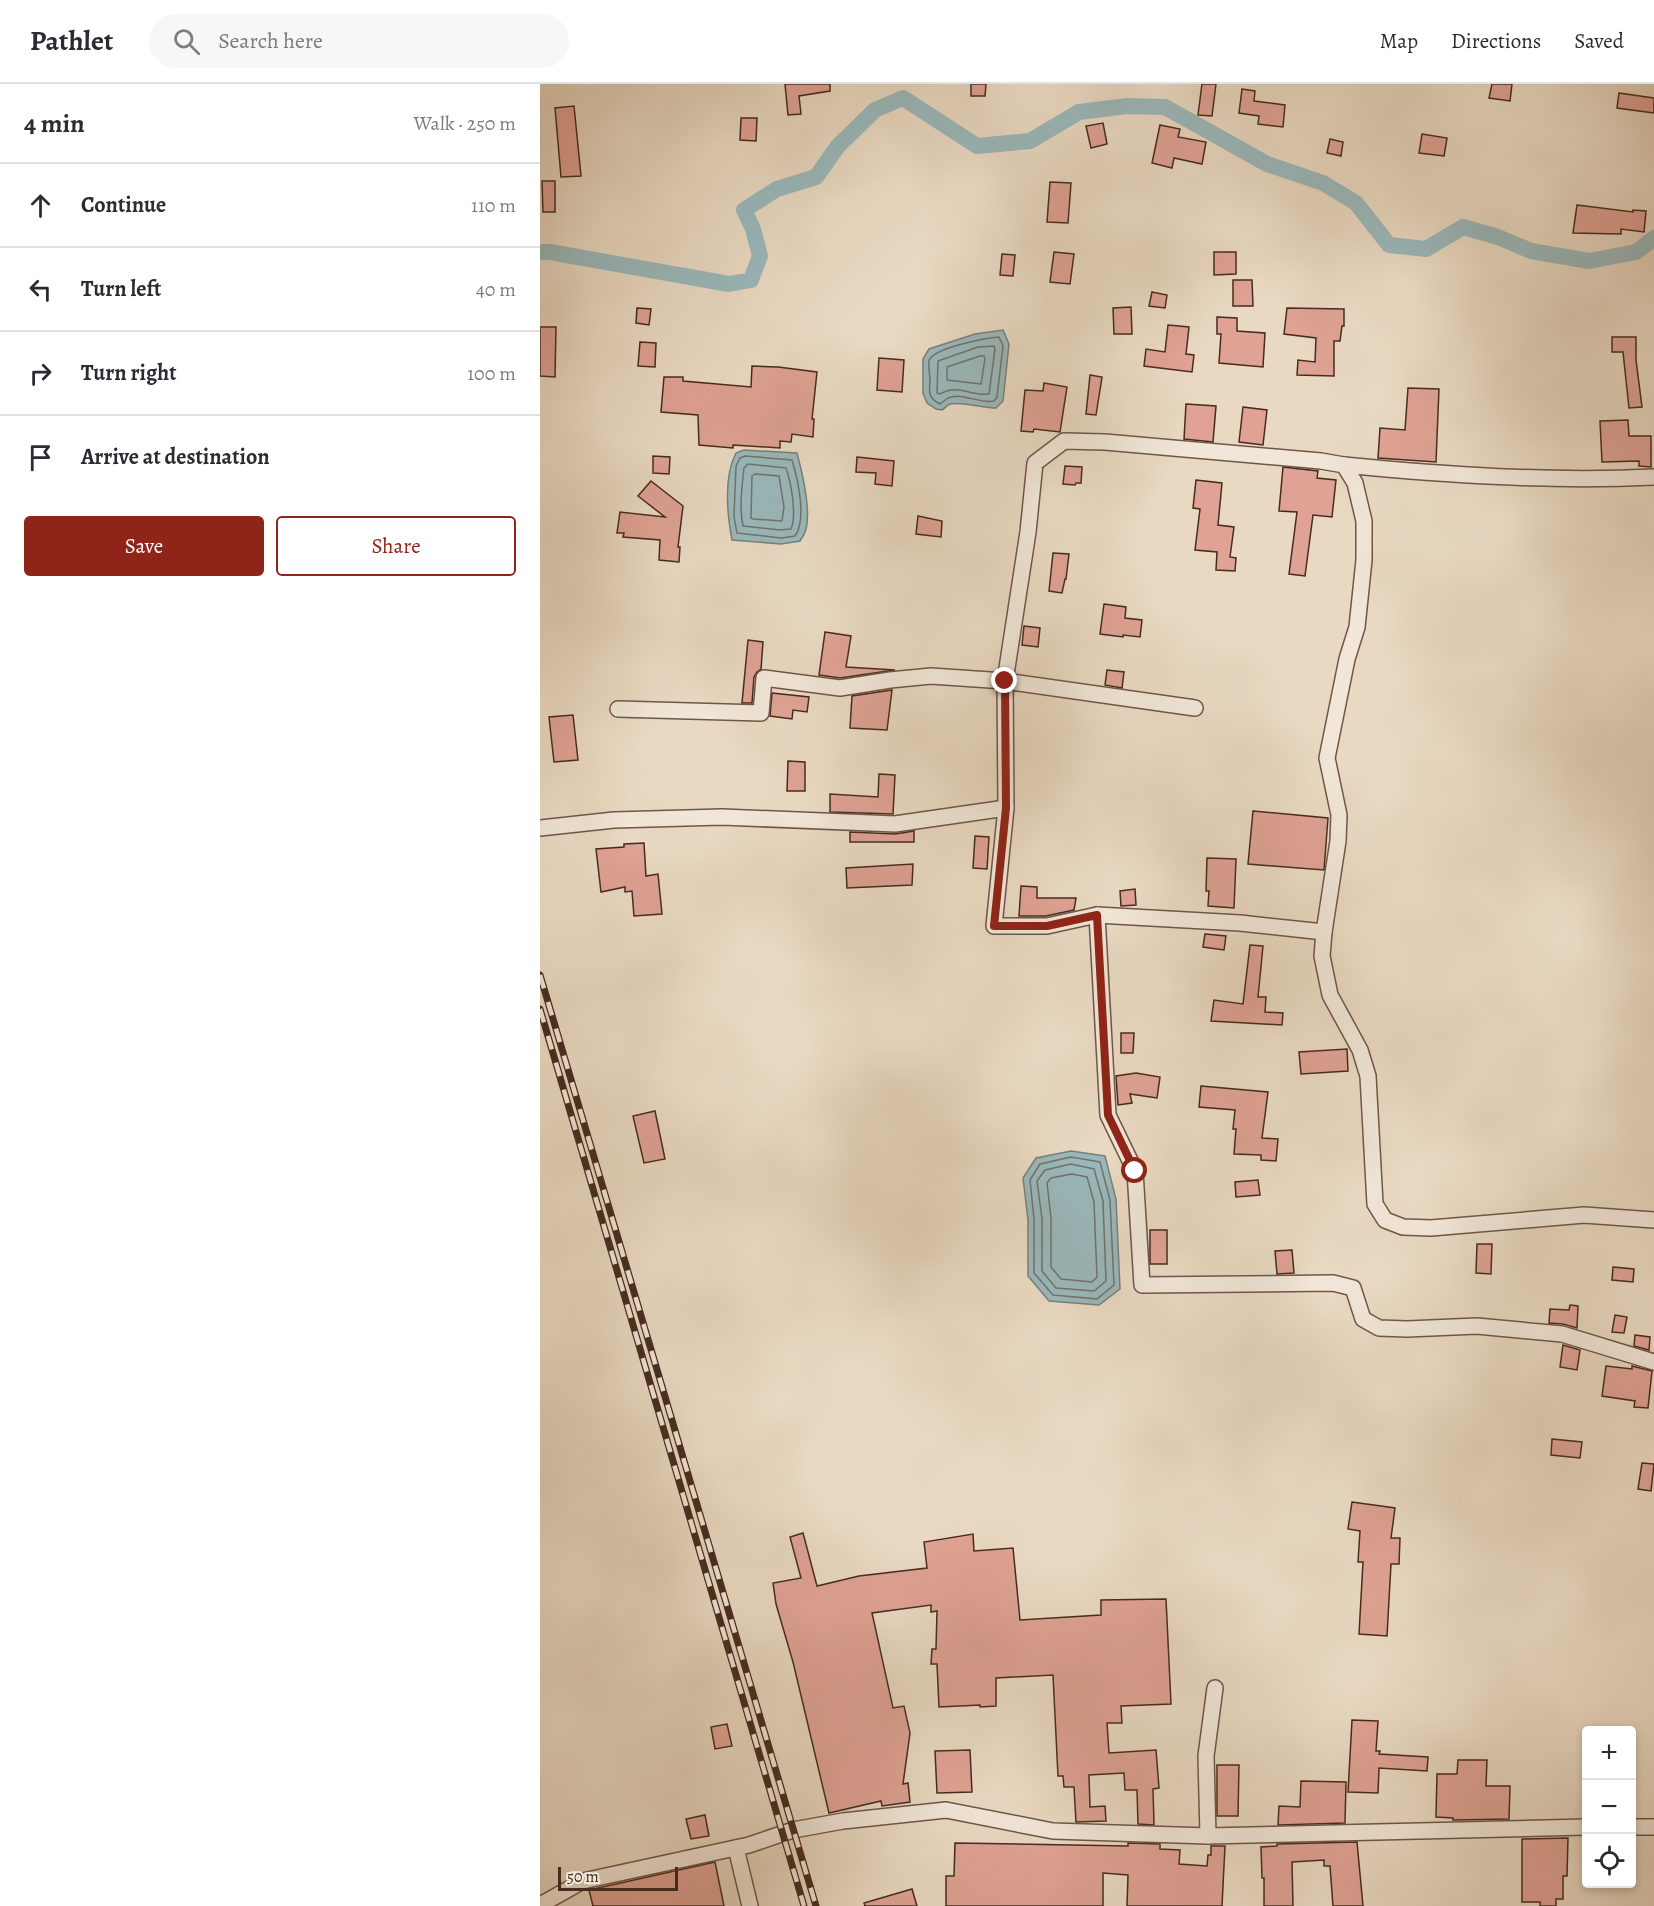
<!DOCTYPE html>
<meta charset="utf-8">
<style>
:root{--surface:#fff;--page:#f7f7f7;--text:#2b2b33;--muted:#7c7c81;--line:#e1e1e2;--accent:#8f2418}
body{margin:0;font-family:Alegreya,serif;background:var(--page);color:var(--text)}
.controls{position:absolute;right:18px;bottom:18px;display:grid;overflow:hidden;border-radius:6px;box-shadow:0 3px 9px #0003}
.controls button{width:54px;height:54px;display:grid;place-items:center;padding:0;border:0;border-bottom:2px solid var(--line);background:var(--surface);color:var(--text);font:30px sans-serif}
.scale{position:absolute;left:18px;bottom:15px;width:120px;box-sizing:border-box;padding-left:6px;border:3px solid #462b1f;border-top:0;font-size:16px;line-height:21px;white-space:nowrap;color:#462b1f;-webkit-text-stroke:4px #f1e6d7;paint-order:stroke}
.stop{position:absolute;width:18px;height:18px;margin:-14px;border:4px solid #8f2418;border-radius:50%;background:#fff}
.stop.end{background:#8f2418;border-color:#fff;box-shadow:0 2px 6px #0008}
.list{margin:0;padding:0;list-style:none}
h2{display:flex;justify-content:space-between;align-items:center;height:78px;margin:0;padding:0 24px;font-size:26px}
h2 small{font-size:20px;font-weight:400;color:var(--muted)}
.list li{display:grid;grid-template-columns:39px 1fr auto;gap:18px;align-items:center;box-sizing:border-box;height:84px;padding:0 24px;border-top:2px solid var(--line)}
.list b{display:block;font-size:22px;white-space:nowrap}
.list em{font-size:20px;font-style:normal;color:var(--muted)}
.actions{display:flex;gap:12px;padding:18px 24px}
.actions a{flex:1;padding:14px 0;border:2px solid var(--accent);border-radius:6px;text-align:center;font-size:21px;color:var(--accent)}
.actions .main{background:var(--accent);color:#fff}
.icon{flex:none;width:33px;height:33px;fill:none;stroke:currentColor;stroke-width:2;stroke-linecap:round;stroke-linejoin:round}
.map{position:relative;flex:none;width:1114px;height:1822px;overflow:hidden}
header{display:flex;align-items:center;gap:36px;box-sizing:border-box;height:84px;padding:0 30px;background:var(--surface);border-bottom:2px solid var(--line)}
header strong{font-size:28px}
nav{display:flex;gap:33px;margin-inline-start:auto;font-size:21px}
.search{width:420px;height:54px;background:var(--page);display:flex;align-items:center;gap:15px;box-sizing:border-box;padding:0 21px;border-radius:33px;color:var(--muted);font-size:22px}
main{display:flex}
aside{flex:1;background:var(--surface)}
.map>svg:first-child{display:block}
.water{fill:#9ab8bb;stroke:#78807d;stroke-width:1.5}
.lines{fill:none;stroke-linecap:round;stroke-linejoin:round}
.shore{stroke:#70726d;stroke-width:1.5}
.canal{stroke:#9ab8bb;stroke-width:16}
.building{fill:#dfa294;stroke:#462b1f;stroke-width:1.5}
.minor-casing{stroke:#6f5648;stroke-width:18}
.minor{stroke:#f1e6d7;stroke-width:15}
.rail-casing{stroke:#462b1f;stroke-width:7}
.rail{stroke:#f1e6d7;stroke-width:4.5;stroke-dasharray:14;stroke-linecap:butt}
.route{stroke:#8f2418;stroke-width:8}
</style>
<header>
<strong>Pathlet</strong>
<div class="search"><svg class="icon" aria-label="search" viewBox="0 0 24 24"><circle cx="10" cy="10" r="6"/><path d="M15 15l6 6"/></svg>Search here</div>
<nav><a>Map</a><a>Directions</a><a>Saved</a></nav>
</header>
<main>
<aside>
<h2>4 min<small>Walk · 250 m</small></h2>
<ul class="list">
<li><svg class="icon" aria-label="ahead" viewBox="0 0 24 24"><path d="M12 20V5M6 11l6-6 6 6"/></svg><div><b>Continue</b></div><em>110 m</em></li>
<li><svg class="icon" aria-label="left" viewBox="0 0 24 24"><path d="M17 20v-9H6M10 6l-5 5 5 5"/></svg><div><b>Turn left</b></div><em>40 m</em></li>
<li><svg class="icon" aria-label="right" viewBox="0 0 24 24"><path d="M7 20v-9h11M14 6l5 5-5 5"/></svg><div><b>Turn right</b></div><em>100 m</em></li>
<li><svg class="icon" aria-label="arrive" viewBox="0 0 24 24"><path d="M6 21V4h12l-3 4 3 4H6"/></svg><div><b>Arrive at destination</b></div></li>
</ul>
<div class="actions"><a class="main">Save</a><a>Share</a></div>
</aside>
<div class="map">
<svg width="1114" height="1822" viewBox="0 0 1114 1822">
<rect width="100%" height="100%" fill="#e9d9c2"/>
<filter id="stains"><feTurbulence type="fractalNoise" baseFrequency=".00333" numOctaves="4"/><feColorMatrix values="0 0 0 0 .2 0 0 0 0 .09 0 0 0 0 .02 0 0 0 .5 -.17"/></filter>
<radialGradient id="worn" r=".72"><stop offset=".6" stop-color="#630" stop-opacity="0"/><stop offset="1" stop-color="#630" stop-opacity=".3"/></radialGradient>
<g class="water">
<path d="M463,246L469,260L463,317L456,324C444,324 418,317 410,320C407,321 405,324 402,326L396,325L387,319L383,309V275L389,265L435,250Z"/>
<path d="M204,366L257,369C262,388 271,426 266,445C265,449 262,454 260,457L241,460L192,456C187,429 183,394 196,369Z"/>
<path d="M531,1067L565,1072L576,1115L580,1205L559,1221L509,1217L488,1192V1136L483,1094L496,1074Z"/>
</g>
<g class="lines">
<g class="shore">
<path d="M459,253L463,262L457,313L454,317C439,320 422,308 408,314C405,316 403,318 400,320C388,314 389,308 390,296C390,290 388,283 389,277C392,264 446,254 459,253Z"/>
<path d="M454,262L455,265L449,310C431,313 419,299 400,310L397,309L398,277L438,263Z"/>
<path d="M440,272H444L445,275L441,300L407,296V283Z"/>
<path d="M205,372L252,376C258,396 267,435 255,452L241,454L197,449L194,433L196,382L200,374Z"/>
<path d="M208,380L246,384C251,398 257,431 251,445L240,446L203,442C199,424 202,403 204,384Z"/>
<path d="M215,390L239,392L244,423L242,437L213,435L211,434L212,392Z"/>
<path d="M531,1073L560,1078L570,1116L574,1201L557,1215L513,1211L494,1189V1135L490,1096L500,1080Z"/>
<path d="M531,1080L554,1085L563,1117L566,1197L554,1207L516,1204L502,1187V1135L497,1097L505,1086Z"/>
<path d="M532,1090L547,1093L554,1118L557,1193L552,1198L521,1195L511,1183V1134L507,1099L511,1094Z"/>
</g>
<path class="canal" d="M0,168H10L189,200L211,196L220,172L213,145L204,126L237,105L276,93L298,62L335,26L363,14L437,62L490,57L539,28L587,22L625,23L727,80L783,99L816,119L849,161L886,165L923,143L958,153L991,167L1049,177L1096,168L1114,154"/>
</g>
<g class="building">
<path d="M245,0H290V7L259,12L261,30L248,31Z"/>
<path d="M431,0H446L445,12H431Z"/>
<path d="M662,0H676L672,32L658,31Z"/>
<path d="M952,0H972L970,17L949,14Z"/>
<path d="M702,5L715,7L714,17L745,21L743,43L718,40L719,32L699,29Z"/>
<path d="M1079,9L1114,14V29L1077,24Z"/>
<path d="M34,22L41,92L21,93L15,24Z"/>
<path d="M201,34H217L216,57L200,56Z"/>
<path d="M563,39L567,60L551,64L546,42Z"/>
<path d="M620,41L640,45L638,53L666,58L662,80L634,74L632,84L612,79Z"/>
<path d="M882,50L907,54L904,72L879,69Z"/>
<path d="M790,55L803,58L801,72L787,69Z"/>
<path d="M2,97H15V128H3Z"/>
<path d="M510,98L531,99L528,139L507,138Z"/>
<path d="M1037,121L1093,128V126L1106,127L1104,148L1081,145V150L1033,149Z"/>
<path d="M514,168L534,170L530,200L510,198Z"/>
<path d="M674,168H696V190L674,191Z"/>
<path d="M462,170L475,171L473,192L460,191Z"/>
<path d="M693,196H712L713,222H693Z"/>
<path d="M612,208L627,211L625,224L609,222Z"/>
<path d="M591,223L592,250H574L573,224Z"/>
<path d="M97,224L111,225L109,241L96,239Z"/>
<path d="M747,224L804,225V242H802L800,257H794V292L757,291L758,276L775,278L776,254L744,250Z"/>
<path d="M677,233L697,234V247L725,249L723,283L679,279L681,250H677Z"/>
<path d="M628,241L649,243L646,270L654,271L652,288L604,282L606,265L625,268Z"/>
<path d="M0,243H16L15,293L0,292Z"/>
<path d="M1072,253H1096V276L1102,323L1089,324L1083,268H1072Z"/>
<path d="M100,258L116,259L115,283L98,282Z"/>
<path d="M339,274L364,276L362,308L337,306Z"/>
<path d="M212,282L238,283L277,288L272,335H274L273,353L252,350L251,358L240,357V364L193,361V364L159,361L158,331L121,328L124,293H143V297L211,303Z"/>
<path d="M550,291L562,293L556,331L546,330Z"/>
<path d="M504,299L527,303L520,348L494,345L493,348L481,347L485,306L503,307Z"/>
<path d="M868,304L899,305L896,378L838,374L840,344L865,346Z"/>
<path d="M646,320L676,322L673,358L644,355Z"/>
<path d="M703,323L727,326L723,361L699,358Z"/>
<path d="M1088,336L1089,352H1111V383L1099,382V377L1062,378L1060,337Z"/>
<path d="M113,372L130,373L129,390L113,389Z"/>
<path d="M317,373L354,377L352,402L335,400L336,389L316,388Z"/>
<path d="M525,382L542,383L541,399H536L535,401L523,400Z"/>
<path d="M743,383L778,387L777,394L796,396L792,433L773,431L765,492L749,490L757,428L739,427Z"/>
<path d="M656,396L682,399L678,441L694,443L690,473L696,474L695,487L676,486L677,468L655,466L660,425L653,424Z"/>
<path d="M111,397L143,422L138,463H140L139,478L119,476L120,456L83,453L84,449H77L80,428L125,433L98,412Z"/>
<path d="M378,432L402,437L401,453L376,450Z"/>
<path d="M513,469L529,470L526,495H525L522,509L509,507Z"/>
<path d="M564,520L586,523L585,534L602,536L600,553L583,551V553L560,550Z"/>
<path d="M484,542L500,544L498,563L482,561Z"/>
<path d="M285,548L311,552L306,583L355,586L300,594L279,591Z"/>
<path d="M208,556L223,558L221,585L217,588L214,593L212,619H202Z"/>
<path d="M567,586L584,588L582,604L565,601Z"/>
<path d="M352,606L347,646L310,644L312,612Z"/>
<path d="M232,609L269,613L267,628L253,626L252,635L230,632Z"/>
<path d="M33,631L38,676L14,678L9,633Z"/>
<path d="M248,677L265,678V707H247Z"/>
<path d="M339,690L355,691L353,730L290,728V710L338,713Z"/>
<path d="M713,727L788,734L784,786L708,780Z"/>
<path d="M374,747V758H310V748L355,750Z"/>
<path d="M435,752L449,753L447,785L433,784Z"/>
<path d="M104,759L106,792L118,790L122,830L94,832L92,807L85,808V803L61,808L56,765L84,763V760Z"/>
<path d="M667,774L696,775L694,824L668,822L669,807H666Z"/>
<path d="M373,780L372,801L307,804L306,784Z"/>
<path d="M481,802L497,803V814H536L534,826L506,832H479Z"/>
<path d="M595,805L596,821L581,822L580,807Z"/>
<path d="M665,850L686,852L684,866L663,863Z"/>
<path d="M710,861L723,862L718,913H726L725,928L743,929L742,941L671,937L674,916L703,920Z"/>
<path d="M581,949H594L593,969H581Z"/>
<path d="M807,965L808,987L761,990L759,968Z"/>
<path d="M596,989L620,993L617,1014L590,1010L592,1019L578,1021L576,992Z"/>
<path d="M661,1002L728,1008L722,1054L738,1055L736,1077L721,1076V1071L694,1070L696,1045H693L695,1026L659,1023Z"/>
<path d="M115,1027L125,1075L104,1079L93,1032Z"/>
<path d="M718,1096L720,1111L696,1113L695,1098Z"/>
<rect x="610" y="1146" width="17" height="34"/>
<path d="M937,1160H952L951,1190L936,1189Z"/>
<path d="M752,1166L754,1189L737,1190L735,1167Z"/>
<path d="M1073,1183L1094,1185L1093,1198L1072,1196Z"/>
<path d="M1030,1221L1038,1222L1037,1244L1023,1240L1009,1239L1010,1225L1029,1226Z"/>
<path d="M1075,1231L1087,1233L1084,1249L1072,1248Z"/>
<path d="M1095,1251L1110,1253L1109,1266L1094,1262Z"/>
<path d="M1023,1261L1040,1266L1037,1286L1020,1283Z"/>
<path d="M1066,1282L1092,1285V1282L1112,1287L1108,1324L1094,1323L1095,1317L1062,1312Z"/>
<path d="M1012,1355L1042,1358L1040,1374L1011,1371Z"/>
<path d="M1102,1379L1114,1380L1111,1407L1098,1405Z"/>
<path d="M812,1418L855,1424L851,1454H860L859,1480H851L847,1552L819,1550L823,1478H818L820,1447L808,1445Z"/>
<path d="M263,1449L277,1502L319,1492L387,1484L384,1458L433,1450L434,1467L473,1464L480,1536L561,1531V1516L626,1515L631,1620L581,1622L582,1639H567L569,1669L616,1666L619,1704L613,1705L614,1741L598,1740L597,1706H585L584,1689L549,1691L550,1723L565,1722L566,1737L536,1738L534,1703H524L523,1692H518L513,1591L456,1594V1622L440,1623V1621L399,1623L397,1580H391L392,1565H396L397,1527L391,1528V1521L332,1529L353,1624L364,1622L370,1649L363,1700L368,1699L370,1718L342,1722L341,1717L289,1729L253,1578L236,1520L233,1499L261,1494L250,1453Z"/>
<path d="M812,1636L838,1637L836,1667H840L839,1670L888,1673L887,1687L839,1684L838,1709L808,1708Z"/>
<path d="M187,1640L192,1662L175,1665L171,1643Z"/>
<path d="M430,1666L432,1708L397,1709L395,1667Z"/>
<path d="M918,1676H947L946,1702H970L969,1735L913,1736V1734L896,1733L897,1690H917Z"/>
<path d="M677,1681H699L698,1732H677Z"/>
<path d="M761,1697L806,1698L805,1739L738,1741L739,1722L760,1723Z"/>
<path d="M165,1731L169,1752L151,1755L146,1735Z"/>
<path d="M1028,1754L1027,1792H1023V1815H1016V1822H1000V1818H982V1755Z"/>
<path d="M817,1758L823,1822H793L790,1782H784V1776L752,1778L753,1822H724V1794H722L721,1763L737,1762V1760Z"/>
<path d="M415,1759L588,1762V1759L620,1760V1765L640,1766L639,1780L667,1782L668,1771H671V1762H685L682,1822H587L588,1791L563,1789V1822H406V1792H414Z"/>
<path d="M175,1778L184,1822H53L49,1806Z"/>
<path d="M372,1805L377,1822H325L324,1819Z"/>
</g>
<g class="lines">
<defs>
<g id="minor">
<path d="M804,381C907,391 1011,398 1114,393"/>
<path d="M655,624L465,597L488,448L495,379L524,357L565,358L781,377L804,381L815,399L824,437V476L817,543L807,575L787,674L799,731L798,757L784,848L782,872L790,911L820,966L828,992L835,1120L845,1136L863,1143L891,1144L1044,1131L1114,1136"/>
<path d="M78,625L221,629L224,594L300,604L350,596L391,592L465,597L466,724"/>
<path d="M0,744L74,736L182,733L355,740L466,724L454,842H507L557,831L568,1031L595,1087L602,1201L793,1199L813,1204L823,1235L839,1244L867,1245L937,1242L1022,1250L1114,1278"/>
<path d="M557,831L700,839L784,848"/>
<path d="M1092,1743H1114"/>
<path d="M668,1752L666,1672L675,1604"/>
<path d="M196,1764L210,1822"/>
<path d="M0,1821L43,1797L209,1761L253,1746L303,1737L406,1726L513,1747L668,1752L1046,1743"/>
</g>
</defs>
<use href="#minor" class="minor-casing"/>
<use href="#minor" class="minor"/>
<defs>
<g id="rail">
<path d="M0,891L276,1822"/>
<path d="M0,925L264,1822"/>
</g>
</defs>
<use href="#rail" class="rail-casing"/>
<use href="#rail" class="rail"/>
</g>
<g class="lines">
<path class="route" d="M465,597L466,724L454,842H507L557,831L568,1031L595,1087"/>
</g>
<rect width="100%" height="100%" filter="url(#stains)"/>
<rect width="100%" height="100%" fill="url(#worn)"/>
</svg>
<div class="controls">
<button>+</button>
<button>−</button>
<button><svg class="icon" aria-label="locate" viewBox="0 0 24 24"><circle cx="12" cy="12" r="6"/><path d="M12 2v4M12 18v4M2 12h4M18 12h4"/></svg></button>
</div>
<div class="scale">50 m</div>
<div class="stop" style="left:595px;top:1087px"></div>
<div class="stop end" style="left:465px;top:597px"></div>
</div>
</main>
